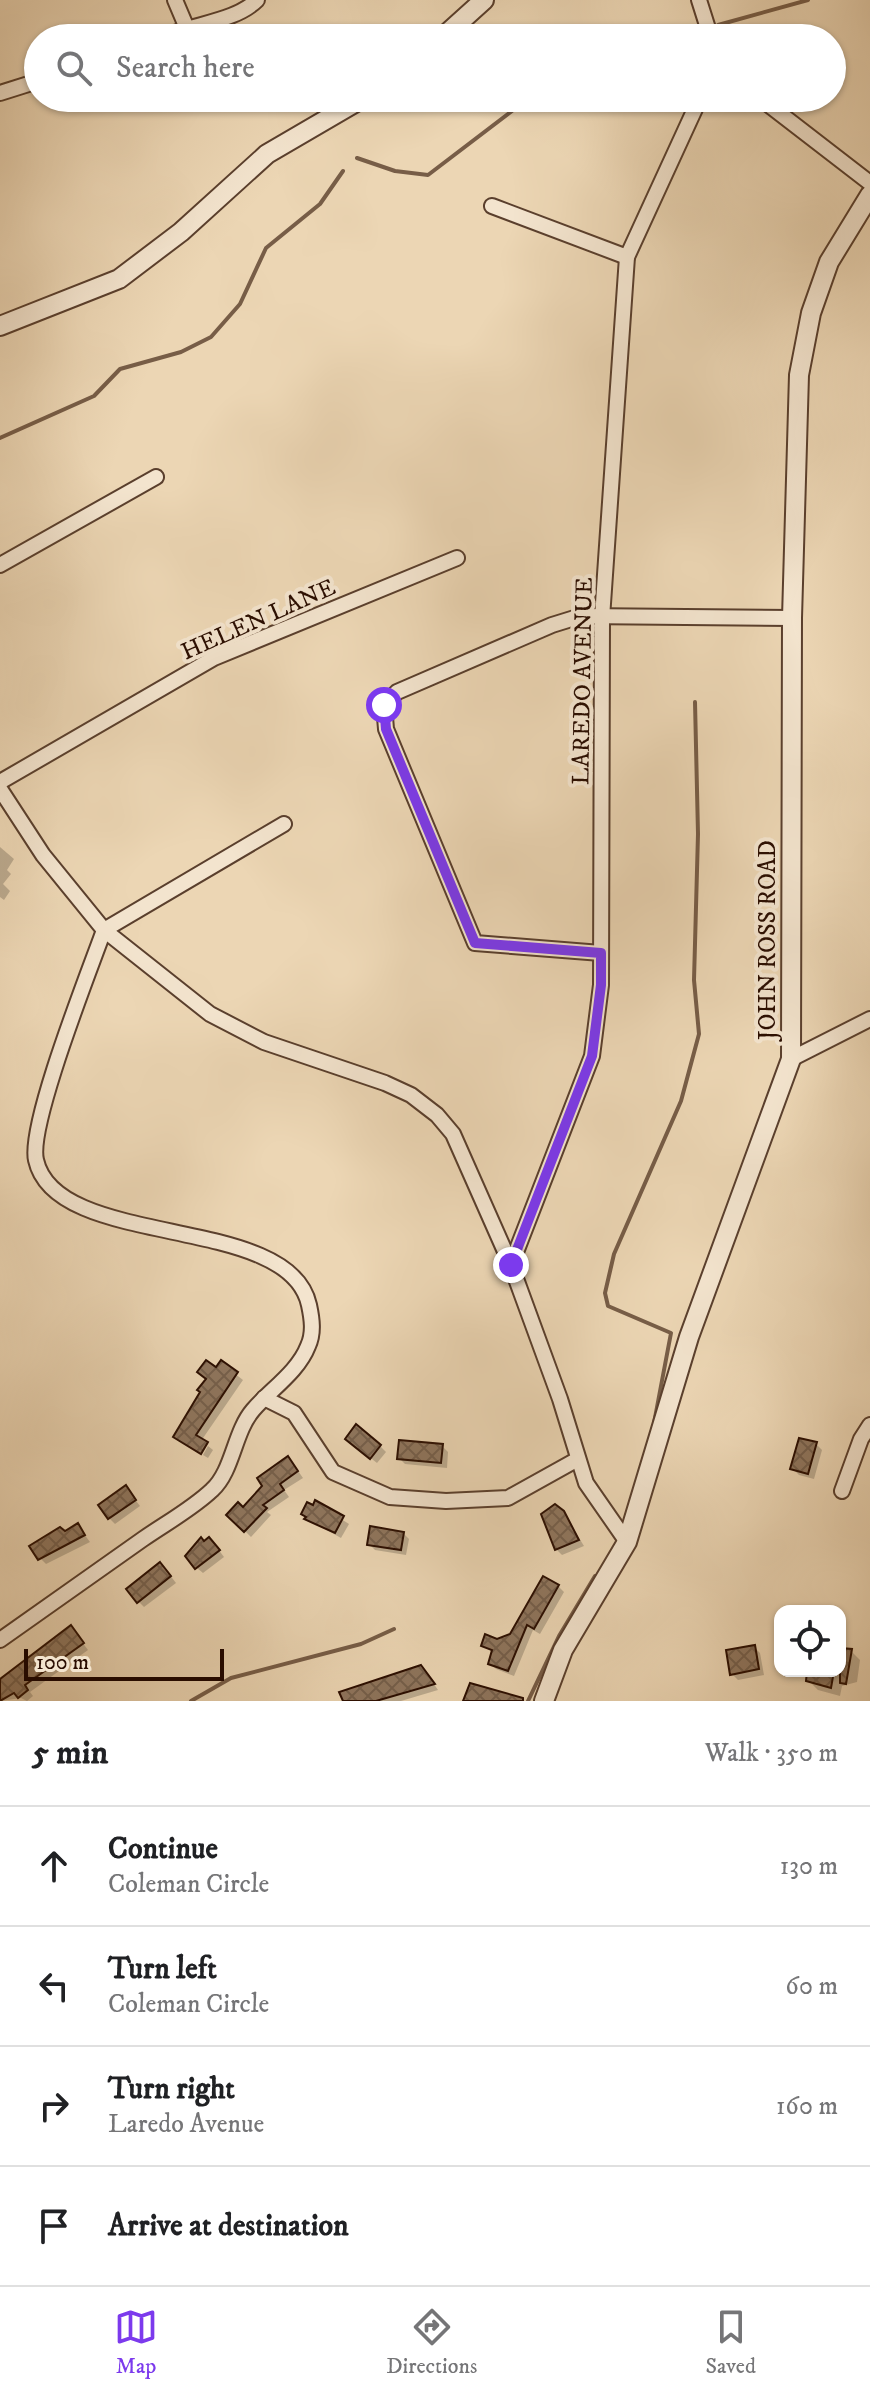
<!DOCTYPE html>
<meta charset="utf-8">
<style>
:root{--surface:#fff;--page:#f6f6f6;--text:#202124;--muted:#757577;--line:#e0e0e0;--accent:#7c3aed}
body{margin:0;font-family:"IM FELL DW Pica",serif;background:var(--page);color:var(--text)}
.controls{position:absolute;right:24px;bottom:24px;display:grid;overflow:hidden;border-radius:16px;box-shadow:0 2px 6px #0004}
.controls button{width:72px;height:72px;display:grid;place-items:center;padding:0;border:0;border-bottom:2px solid var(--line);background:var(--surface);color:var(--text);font:40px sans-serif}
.scale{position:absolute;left:24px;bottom:20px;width:200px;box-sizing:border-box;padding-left:8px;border:4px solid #2a0d00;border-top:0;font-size:22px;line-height:28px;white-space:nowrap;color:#2a0d00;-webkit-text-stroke:6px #f3e4ce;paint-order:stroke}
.stop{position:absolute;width:24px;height:24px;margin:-18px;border:6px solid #7c3aed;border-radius:50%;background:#fff}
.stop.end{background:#7c3aed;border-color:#fff;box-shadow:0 2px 8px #0008}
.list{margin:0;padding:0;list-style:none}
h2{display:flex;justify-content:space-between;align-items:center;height:104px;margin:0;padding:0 32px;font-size:34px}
h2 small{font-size:26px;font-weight:400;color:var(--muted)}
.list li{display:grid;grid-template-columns:52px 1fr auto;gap:24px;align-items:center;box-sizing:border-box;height:120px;padding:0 32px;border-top:2px solid var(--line)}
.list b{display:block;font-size:30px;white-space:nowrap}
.list p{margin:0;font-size:26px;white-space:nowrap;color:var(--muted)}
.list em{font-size:26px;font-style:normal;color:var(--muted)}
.icon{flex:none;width:44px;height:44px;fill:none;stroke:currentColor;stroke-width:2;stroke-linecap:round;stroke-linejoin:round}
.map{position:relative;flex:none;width:870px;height:1701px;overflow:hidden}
.search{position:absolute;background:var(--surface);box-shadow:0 2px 6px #0004;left:24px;right:24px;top:24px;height:88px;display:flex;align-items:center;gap:20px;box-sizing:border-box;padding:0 28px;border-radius:44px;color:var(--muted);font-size:30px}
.sheet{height:584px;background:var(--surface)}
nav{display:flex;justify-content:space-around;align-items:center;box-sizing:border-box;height:112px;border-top:2px solid var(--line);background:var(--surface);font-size:22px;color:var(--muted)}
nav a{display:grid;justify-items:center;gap:4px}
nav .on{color:var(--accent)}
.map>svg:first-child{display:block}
.shadow{fill:#0003}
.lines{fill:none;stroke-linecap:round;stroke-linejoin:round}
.stream{stroke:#775d47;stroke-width:4}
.building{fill:url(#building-cross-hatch);stroke:#2a0d00;stroke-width:2}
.minor-casing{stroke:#5a3f2d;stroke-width:18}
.tertiary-casing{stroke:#5a3f2d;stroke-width:22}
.minor{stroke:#f3e4ce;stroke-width:14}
.tertiary{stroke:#f3e4ce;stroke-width:18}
.route{stroke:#7c3aed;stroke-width:10}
.labels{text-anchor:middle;stroke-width:8;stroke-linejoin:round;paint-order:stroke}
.street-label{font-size:24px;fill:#2a0d00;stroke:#f3e4ce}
</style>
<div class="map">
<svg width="870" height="1701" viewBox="0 0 870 1701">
<defs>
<pattern id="building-cross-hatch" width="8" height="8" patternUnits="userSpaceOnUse" patternTransform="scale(2)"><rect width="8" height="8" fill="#8f765e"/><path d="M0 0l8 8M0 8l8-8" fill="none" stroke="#755f4b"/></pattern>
</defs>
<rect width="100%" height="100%" fill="#ecd6b4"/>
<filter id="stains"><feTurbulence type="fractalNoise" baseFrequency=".0025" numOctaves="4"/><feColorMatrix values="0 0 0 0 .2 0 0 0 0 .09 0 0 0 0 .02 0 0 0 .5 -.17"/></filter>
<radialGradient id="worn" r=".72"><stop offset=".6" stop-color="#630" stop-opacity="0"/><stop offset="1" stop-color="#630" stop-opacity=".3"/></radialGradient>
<g class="shadow">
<path d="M0,847L14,859L7,870L11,874L3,884L10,891L4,900L0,897Z"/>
<path d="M221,1363L243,1380L201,1441L205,1443L199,1453L176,1436Z"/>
<path d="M353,1444L380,1446L386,1452L377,1463Z"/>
<path d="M816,1444L822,1450L814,1479L799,1475L793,1469Z"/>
<path d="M208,1446L213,1450L208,1458L203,1455Z"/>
<path d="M442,1446L448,1452L447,1468L405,1464L399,1458Z"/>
<path d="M294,1465L303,1478L284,1490L289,1497L267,1512L271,1515L251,1537L229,1515L243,1510Z"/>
<path d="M126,1488L140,1506L115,1524L109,1518Z"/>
<path d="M316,1503L349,1524L341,1538L307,1519Z"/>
<path d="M563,1512L584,1546L562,1555L556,1549Z"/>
<path d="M78,1526L90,1542L46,1564L40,1558Z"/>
<path d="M403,1533L409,1539L406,1555L375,1550L369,1544Z"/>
<path d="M215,1545L224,1557L203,1573L197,1568Z"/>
<path d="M166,1570L176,1583L144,1607L138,1601Z"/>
<path d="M558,1586L564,1592L540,1634L533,1630L514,1676L496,1669L490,1663L494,1653L483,1646L511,1636Z"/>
<path d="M76,1634L88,1650L30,1692L33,1696L27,1701L21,1698L0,1701V1682Z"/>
<path d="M754,1647L760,1653L764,1675L738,1680L732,1674Z"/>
<path d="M840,1650L851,1651L860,1660L857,1682L842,1686L840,1696L818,1690L808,1680L809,1671H840Z"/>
<path d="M427,1674L438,1690L401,1701H345Z"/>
</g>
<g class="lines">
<g class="stream">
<path d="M726,24L731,38"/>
<path d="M718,25L808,0"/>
<path d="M673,38L697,32"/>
<path d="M357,158L395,171L428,175L529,98"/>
<path d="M0,438L94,396L120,369L181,352L211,337L240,304L266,248L320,204L343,171"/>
<path d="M654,1423L671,1333L608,1306L605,1293L614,1254L681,1101L699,1034L694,980L698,834L695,702"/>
<path d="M191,1701L231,1678L361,1644L394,1629"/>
<path d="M528,1701L559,1636L595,1576"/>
</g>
</g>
<g class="building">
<path d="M206,1360L216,1367L221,1360L238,1372L196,1435L208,1442L201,1454L173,1437L200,1392L197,1390L206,1379L197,1372Z"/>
<path d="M356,1424L381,1445L370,1459L345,1439Z"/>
<path d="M799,1438L817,1442L808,1474L790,1469Z"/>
<path d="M399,1440L443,1444L441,1463L397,1459Z"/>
<path d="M288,1456L298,1471L280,1484L284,1490L263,1505L267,1508L244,1532L226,1515L238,1502L243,1507L262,1486L257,1478Z"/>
<path d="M126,1485L136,1500L108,1519L98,1505Z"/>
<path d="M315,1500L344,1516L335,1533L304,1519L306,1517L301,1514L307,1502L313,1505Z"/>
<path d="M555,1504L564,1511L579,1540L555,1550L541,1514Z"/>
<path d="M78,1523L85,1535L38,1560L29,1546L60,1527L65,1531Z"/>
<path d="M370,1526L404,1532L401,1550L367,1545Z"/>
<path d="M201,1537L204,1541L209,1537L220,1550L195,1569L185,1556Z"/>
<path d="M160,1562L171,1576L137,1603L126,1589Z"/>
<path d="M543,1576L559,1585L534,1629L527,1625L508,1671L488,1664L492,1650L481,1646L485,1634L497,1639L510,1634Z"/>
<path d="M71,1625L84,1643L25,1685L28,1690L18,1698L14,1693L0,1701V1679Z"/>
<path d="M755,1645L759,1669L730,1675L726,1650Z"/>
<path d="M840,1648L852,1649L846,1684L840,1683Z"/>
<path d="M421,1665L435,1684L376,1701H343L339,1692Z"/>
<path d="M807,1671H834L831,1688L806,1681Z"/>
<path d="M470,1683L523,1698V1701H463Z"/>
</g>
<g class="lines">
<defs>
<g id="minor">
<path d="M175,0L186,26"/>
<path d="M699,0L711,38"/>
<path d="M162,38C191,24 235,22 257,0"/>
<path d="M0,93L38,81"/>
<path d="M760,98L870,183"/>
<path d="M492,206L627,257"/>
<path d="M0,565L156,477"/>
<path d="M0,782L214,658L457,558"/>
<path d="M0,789L43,855L104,930L210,1014L264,1042L385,1083L411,1095L437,1115L453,1134L511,1265L560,1399L586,1483L627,1542"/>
<path d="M601,953L475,943L386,729L384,705L397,692L552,625L581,616L792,618"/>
<path d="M791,1059L870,1019"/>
<path d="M511,1265L592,1056L601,985L602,618L627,257L700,98"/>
<path d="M264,1398L294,1413L333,1472L390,1497L446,1501L508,1498L578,1459"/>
<path d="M842,1491L861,1439L870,1425"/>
<path d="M0,1640C48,1606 95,1573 143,1539C166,1523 192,1509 212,1490C233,1471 234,1432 253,1410C270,1390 298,1372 308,1346C314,1333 312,1319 309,1305C289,1212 56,1251 36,1160C28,1125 89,972 104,930L284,824"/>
</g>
<g id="tertiary">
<path d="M442,38L484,0"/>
<path d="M0,326L119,279L181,232L267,154L363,98"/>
<path d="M544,1701L563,1650L627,1542L689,1337L791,1059L792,618L799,375L811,313L829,262L870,195"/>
</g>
</defs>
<use href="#minor" class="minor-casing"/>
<use href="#tertiary" class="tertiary-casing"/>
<use href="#minor" class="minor"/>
<use href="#tertiary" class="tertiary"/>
</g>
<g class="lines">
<path class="route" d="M384,705L386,729L475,943L601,953V985L592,1056L511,1265"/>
</g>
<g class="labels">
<g class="street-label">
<text transform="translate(258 619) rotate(-24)" y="8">HELEN LANE</text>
<text transform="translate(582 681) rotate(-89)" y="8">LAREDO AVENUE</text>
<text transform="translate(767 940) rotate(-90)" y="8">JOHN ROSS ROAD</text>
</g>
</g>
<rect width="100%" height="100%" filter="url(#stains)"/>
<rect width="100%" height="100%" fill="url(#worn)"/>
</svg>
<div class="controls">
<button><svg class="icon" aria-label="locate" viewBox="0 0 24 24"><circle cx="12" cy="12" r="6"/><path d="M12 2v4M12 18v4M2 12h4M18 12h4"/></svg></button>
</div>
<div class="scale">100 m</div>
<div class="stop" style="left:384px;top:705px"></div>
<div class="stop end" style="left:511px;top:1265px"></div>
<div class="search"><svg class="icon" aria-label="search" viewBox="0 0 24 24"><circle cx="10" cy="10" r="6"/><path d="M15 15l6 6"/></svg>Search here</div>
</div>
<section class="sheet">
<h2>5 min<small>Walk · 350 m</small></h2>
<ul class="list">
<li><svg class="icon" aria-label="ahead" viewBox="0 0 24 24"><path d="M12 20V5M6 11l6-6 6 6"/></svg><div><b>Continue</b><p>Coleman Circle</p></div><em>130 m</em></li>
<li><svg class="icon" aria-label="left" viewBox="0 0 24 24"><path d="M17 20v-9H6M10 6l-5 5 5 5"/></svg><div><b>Turn left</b><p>Coleman Circle</p></div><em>60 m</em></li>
<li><svg class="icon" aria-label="right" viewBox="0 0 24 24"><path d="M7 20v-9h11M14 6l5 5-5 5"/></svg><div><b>Turn right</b><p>Laredo Avenue</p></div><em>160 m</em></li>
<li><svg class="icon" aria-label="arrive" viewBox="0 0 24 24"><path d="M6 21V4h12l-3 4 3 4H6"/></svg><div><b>Arrive at destination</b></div></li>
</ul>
</section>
<nav>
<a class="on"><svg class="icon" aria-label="map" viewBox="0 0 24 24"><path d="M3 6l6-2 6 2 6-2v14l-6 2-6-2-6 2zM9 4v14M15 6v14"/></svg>Map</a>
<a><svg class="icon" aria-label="directions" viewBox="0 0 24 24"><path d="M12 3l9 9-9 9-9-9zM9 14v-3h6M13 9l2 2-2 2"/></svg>Directions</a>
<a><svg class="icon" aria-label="saved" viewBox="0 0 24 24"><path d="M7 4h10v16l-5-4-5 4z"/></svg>Saved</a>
</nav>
